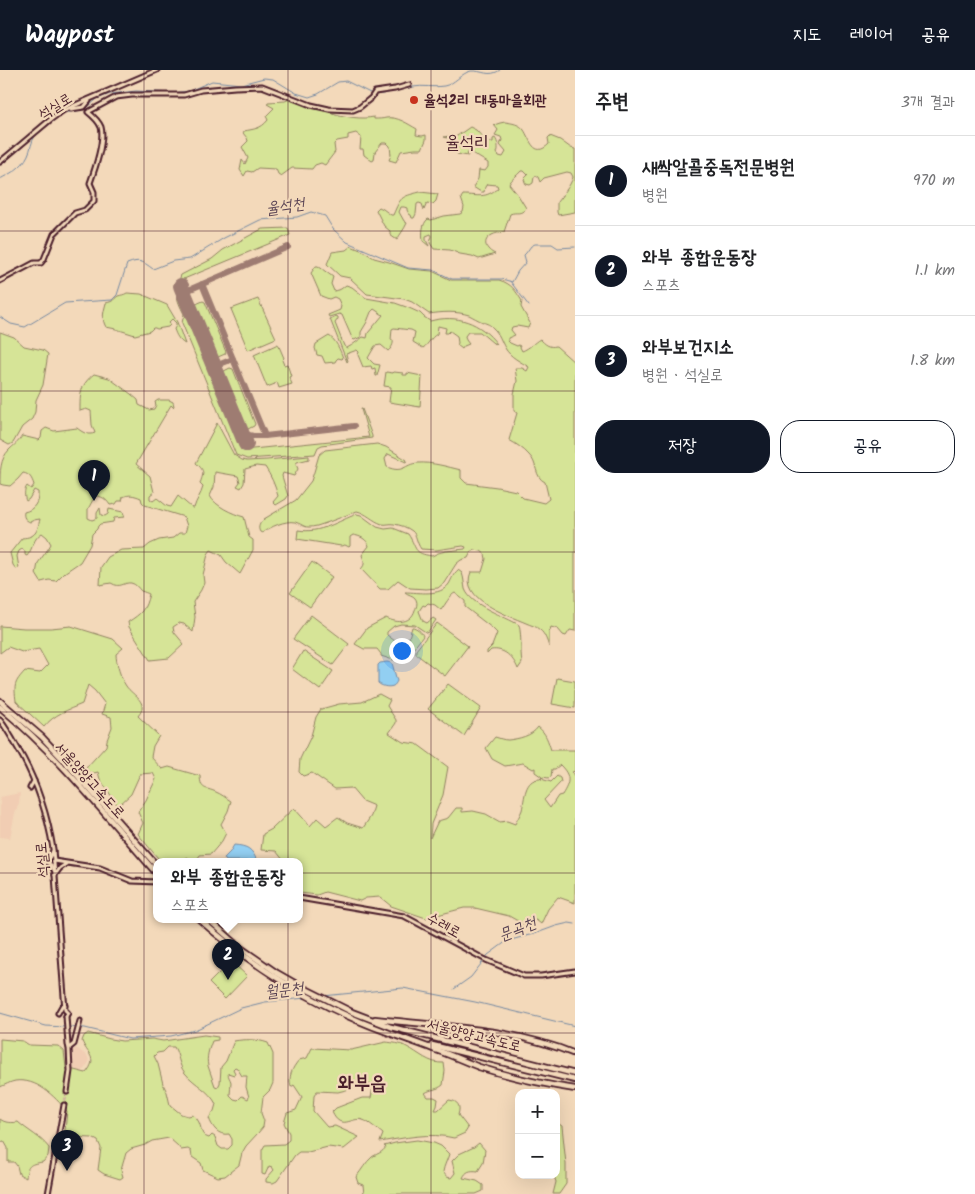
<!DOCTYPE html>
<html lang="ko">
<meta charset="utf-8">
<style>
:root{--surface:#fff;--page:#f2f2f2;--text:#202124;--muted:#757577;--line:#e0e0e0;--accent:#111827}
body{margin:0;font-family:Kalam,"Poor Story",sans-serif;background:var(--page);color:var(--text)}
.controls{position:absolute;right:15px;bottom:15px;display:grid;overflow:hidden;border-radius:10px;box-shadow:0 5px 20px #0002}
.controls button{width:45px;height:45px;display:grid;place-items:center;padding:0;border:0;border-bottom:1px solid var(--line);background:var(--surface);color:var(--text);font:25px sans-serif}
.you{position:absolute;left:401px;top:580px;width:18px;height:18px;margin:-12px;border:4px solid #fff;border-radius:50%;background:#1a73e8;box-shadow:0 0 0 8px #1a73e833}
.badge{display:grid;place-items:center;width:32px;height:32px;border-radius:50%;background:var(--accent);color:#fff;font-size:16px;font-weight:700}
.pin{position:absolute;translate:-50% -41px;filter:drop-shadow(0 1px 2px #0008)}
.pin::after{content:'';position:absolute;top:26px;width:18px;height:15px;background:inherit;clip-path:polygon(0 0,100% 0,50% 100%)}
.popup{position:absolute;left:153px;top:788px;width:150px;height:65px;box-sizing:border-box;display:grid;place-content:center;border-radius:10px;background:var(--surface);filter:drop-shadow(0 1px 4px #0005);font-size:16px;white-space:nowrap;color:var(--muted)}
.popup b{font-size:19px;color:var(--text)}
.popup::after{content:'';position:absolute;left:50%;top:100%;margin-left:-10px;border:10px solid transparent;border-top-color:var(--surface)}
.list{margin:0;padding:0;list-style:none}
h2{display:flex;justify-content:space-between;align-items:center;height:65px;margin:0;padding:0 20px;font-size:21px}
h2 small{font-size:16px;font-weight:400;color:var(--muted)}
.list li{display:grid;grid-template-columns:32px 1fr auto;gap:15px;align-items:center;box-sizing:border-box;height:90px;padding:0 20px;border-top:1px solid var(--line)}
.list b{display:block;font-size:19px;white-space:nowrap}
.list p{margin:0;font-size:16px;white-space:nowrap;color:var(--muted)}
.list em{font-size:16px;font-style:normal;color:var(--muted)}
.actions{display:flex;gap:10px;padding:15px 20px}
.actions a{flex:1;padding:11px 0;border:1px solid var(--accent);border-radius:20px;text-align:center;font-size:18px;color:var(--accent)}
.actions .main{background:var(--accent);color:#fff}
.map{position:relative;flex:none;width:575px;height:1124px;overflow:hidden}
header{display:flex;align-items:center;gap:30px;box-sizing:border-box;height:70px;padding:0 25px;background:var(--accent);color:#fff}
header strong{font-size:24px}
nav{display:flex;gap:28px;margin-inline-start:auto;font-size:18px}
main{display:flex}
aside{flex:1;background:var(--surface)}
.map>svg:first-child{display:block}
.built{fill:#f1cdb3}
.green{fill:#d6e497;stroke:#908261;fill-rule:evenodd}
.water{fill:#92cff2;stroke:#7589a2}
.lines{fill:none;stroke-linecap:round;stroke-linejoin:round}
.stream{stroke:#7589a2;stroke-width:1}
.taxiway{stroke:#9e7c72;stroke-width:6}
.runway{stroke:#9e7c72;stroke-width:16}
.secondary-tunnel{stroke:#d1b49d;stroke-width:3;stroke-dasharray:3 1.5;stroke-linecap:butt}
.secondary-casing{stroke:#4a1f2b;stroke-width:7}
.highway-casing{stroke:#4a1f2b;stroke-width:8}
.secondary{stroke:#f3d9ba;stroke-width:3}
.highway{stroke:#f3d9ba;stroke-width:4.5}
.grid{fill:none;stroke:#4a1f2b;stroke-width:1;stroke-opacity:0.55}
.poi-dot{fill:#c8321e;stroke:#f3d9ba;stroke-width:2}
.labels{text-anchor:middle;stroke-width:4.5;stroke-linejoin:round;paint-order:stroke}
.poi-label{font-size:15px;font-weight:bold;fill:#4a1f2b;stroke:#f3d9ba;text-anchor:start}
.street-label{font-size:15px;fill:#4a1f2b;stroke:#f3d9ba}
.water-label{font-size:16px;font-style:italic;fill:#584253;stroke:#f3d9ba}
.quarter-label{font-size:18px;fill:#4a1f2b;stroke:#f3d9ba}
.district-label{font-size:20px;font-weight:bold;fill:#4a1f2b;stroke:#f3d9ba}
</style>
<header>
<strong>Waypost</strong>
<nav><a>지도</a><a>레이어</a><a>공유</a></nav>
</header>
<main>
<div class="map">
<svg width="575" height="1124" viewBox="0 0 575 1124">
<rect width="100%" height="100%" fill="#f3d9ba"/>
<filter id="ink" filterUnits="userSpaceOnUse"><feTurbulence type="fractalNoise" baseFrequency=".02" numOctaves="2"/><feDisplacementMap in="SourceGraphic" scale="10" xChannelSelector="R" yChannelSelector="G"/><feConvolveMatrix kernelMatrix="1 2 1 2 8 2 1 2 1" color-interpolation-filters="sRGB"/></filter>
<g filter="url(#ink)">
<g class="built">
<path d="M20,723L19,733L15,743L10,768L0,767V727Z"/>
<path d="M73,978L78,979L88,987L89,992L82,1002L73,999L72,979Z"/>
</g>
<g class="green">
<path d="M292,28C315,38 349,52 374,47V49C379,49 382,49 386,48C397,46 408,54 417,59L416,65L422,66L426,65V70L422,79H415L401,81L396,92L389,90L391,85L390,76L387,73H382L375,82L374,90L372,91L364,85L363,79H360L361,67L356,63L348,65V69L337,71L334,74L335,82L325,95L321,93L315,95L312,99L292,98L281,106L278,104L276,99L258,98L252,102L247,101L244,106L240,100L242,90L245,94L248,88L242,77L248,71L247,68L243,63L244,61C254,59 261,59 268,50L266,46L274,38L267,34L268,32L285,31Z"/>
<path d="M505,52C512,53 520,54 524,60C530,69 534,89 549,74L548,68L550,66L560,70L571,78L575,79V142L558,145L557,142V132C563,124 570,117 573,107L571,103L567,102L544,108L540,112L538,107L536,106L534,107L533,113L530,115L526,114L525,112L524,109L528,105L524,101H521C517,106 512,108 509,114L518,125L526,138C520,146 517,141 510,144L504,162C500,163 495,163 492,165C481,171 486,180 495,184L479,189L472,186L460,184L450,180L434,179L430,173L432,166L431,164L426,166V170L429,176L423,171C422,163 422,154 428,149L431,150L444,146L460,144L463,142L464,137L461,128L463,125C478,125 485,129 498,118L497,115L487,114L485,117L484,122H481L473,117L478,109L479,100L485,101L488,97V93L470,82H467L468,86L457,84C456,77 458,75 451,72V69L444,67L449,66L454,68L470,57L476,60L487,72H493V69L495,68C498,72 499,79 497,83L499,86L503,87L506,82L500,75L502,70L501,67L495,65L498,60L494,55L500,53Z"/>
<path d="M420,122L438,124L436,131L433,134L427,133L424,140L422,134L419,133L417,134L416,144L414,148H412L411,145L409,144L407,140V138L404,137H401L399,142L404,151L407,153C404,160 400,164 397,170L390,165V161L384,156L376,140L379,137L383,139L391,145H393C401,127 400,127 420,122Z"/>
<path d="M288,158L290,165L179,211L178,221L243,380L369,367L361,339H362L372,366V368L322,375L318,377L315,384L247,389L236,385L182,253L184,244C176,228 174,223 181,205L212,189L223,180L262,159Z"/>
<path d="M351,176L363,181L374,188L389,192L409,199L432,201L451,210H499C512,214 515,220 522,231L521,237L530,253L528,258L517,256L512,257L511,260L515,265L508,268V271L510,273L517,276L519,275L522,281C530,278 533,273 540,269C545,274 549,278 556,276L575,293V561L570,560L566,566L563,565L558,559L551,557L549,563V577C547,571 545,564 540,560C536,556 530,555 526,553C507,545 459,529 471,502H482L486,489L485,484L481,481L474,480L471,482L468,488L461,490L456,494L444,513L438,518L426,519L410,518L398,510L388,519H380L361,499C366,494 364,491 362,485L369,476C367,469 360,466 353,465L350,467V476L349,477L345,475L341,476L297,469L298,460C320,464 338,451 357,444L361,445L377,457L385,459L393,458L408,464C418,479 412,483 432,486L438,483L446,481L465,479L466,477L463,476L436,480L421,479C416,472 417,465 412,461C407,457 400,455 394,454C390,453 386,455 382,454C373,451 366,443 357,441C344,446 330,452 317,456C303,459 305,455 295,452C285,450 270,457 262,463L260,462C257,457 260,453 264,449L296,430L311,411L314,402L319,385L325,380L377,374L386,377L407,390L406,392L388,384L385,389L387,397C404,404 404,394 418,393C432,392 448,397 461,400V408L466,413L497,417L516,421L523,428L544,433L549,429L545,412C534,407 538,393 529,385C524,379 516,374 509,370L517,343L514,341V324L517,311L515,298H522L527,301L529,297C521,292 510,287 505,278C501,271 499,263 493,258C490,254 487,254 483,252C478,250 473,247 469,245C456,241 442,242 429,244L412,232L404,229L367,224L350,208L340,206L327,194L332,182L346,180Z"/>
<path d="M316,196H318L333,207L331,214L334,221L341,219L346,215L352,217L366,228L395,233L409,238L420,243L424,247L430,251C457,244 480,252 497,274L493,273L480,262H468L465,266L466,270L469,274L464,276L462,279L457,275L458,273L457,266L450,261L448,263H445L446,258L438,256L437,264C430,268 429,274 423,278L413,272L415,262L411,260L394,258L392,259L391,270H393C394,274 391,279 388,281L381,275L375,276L368,288L374,294L380,295L377,306H376L375,298L372,299L371,296L363,297L358,285L359,282L357,280L346,284L348,291L347,292L330,249L336,246L338,247V249L335,253L344,276L347,278C353,275 357,271 363,267L367,268L368,263L383,245L374,239L371,242L367,252L361,262V267L354,270L352,268L342,245L339,244L329,247L328,245L340,240L341,236L338,229L334,227L329,229L321,226L311,203Z"/>
<path d="M127,223L141,224L167,235L177,252L185,274C179,271 176,265 174,259L176,256V253L172,249L169,252L170,255L168,257L157,259L155,258H153L150,261L135,265L116,259L106,257C101,249 104,241 106,233C115,231 112,230 118,226C121,225 124,225 127,223Z"/>
<path d="M258,229L276,268L248,280L231,239Z"/>
<path d="M203,231L205,232L226,282L225,284L218,287L216,286L196,236V234Z"/>
<path d="M0,262L14,267L24,276L43,280L48,284L43,315L36,330L35,342L32,349L22,357L13,373L9,375L0,370Z"/>
<path d="M329,266C336,270 340,280 343,288L342,289L338,288L336,290L335,292L325,293L322,286L317,285L315,278L316,274Z"/>
<path d="M278,274L284,288L282,290L284,295L287,294L291,306L289,307L292,314L279,318L277,312L275,313V314L267,317L254,285Z"/>
<path d="M230,298L233,299L255,354L254,356L248,359L245,358L223,302L224,301Z"/>
<path d="M386,302L393,303L394,302L403,303V305H407V303L422,306L420,337L389,332L391,317L384,316Z"/>
<path d="M94,304L109,308L131,324L138,330L139,335L149,340L154,339L156,335L155,332L158,330H169L173,332L174,336L173,337L171,335L136,394L150,406L154,422L150,425V429L153,431L157,428L167,436L171,437L178,426L192,438H194C196,430 201,425 203,417L200,414C203,403 206,402 196,393L217,353L234,385L242,390L247,391L267,390L309,386V389L297,392L296,394L298,399L294,406L283,403L282,406L288,426L286,429L276,435L273,432L278,426C275,415 271,406 265,397L256,396L245,399L244,413L241,418L237,416L240,412L238,406L215,402L214,417L210,426C215,436 233,444 244,447L249,467L253,470V480L240,504L226,492L221,485L211,480L208,484L203,505L204,513L201,520L193,532L195,547L193,562L184,554L179,553L173,557L174,562L184,574L169,588L150,590L129,557L128,552C142,543 145,540 149,524C147,523 144,522 141,521C138,518 136,514 131,513C123,512 121,519 111,513L100,515L101,497L108,487L121,480L144,479L150,474L159,470L173,468L179,463H185L187,456L184,447L145,435L142,432L141,428C134,425 129,424 123,427L122,431H118L116,434L110,435C106,429 102,426 95,426L88,439V448L92,450L97,448V443L100,438L101,445L105,446L108,444L109,439L123,442L125,447L114,448L113,452L100,454L98,456L97,459L92,464L90,475L80,492L64,503L56,511L49,510L41,512L36,504L38,493L48,479L51,474L47,467L42,463C33,468 33,479 27,486L25,485V481L22,479L19,481L17,486L19,498L16,499L13,495L10,483L22,468C36,467 37,462 40,449L34,450L30,452C25,450 23,447 24,442C34,440 39,432 38,422L34,420L29,429L26,431C24,427 24,420 27,416L31,419L34,415C32,409 30,404 23,403L18,409L10,416L3,415L0,414C0,402 0,389 9,380C15,374 17,374 22,366L39,370L41,368L42,361L46,358L54,361L77,358C82,362 88,366 95,363L92,355L91,341L86,339L80,341C80,324 80,315 94,304Z"/>
<path d="M312,492L332,507L310,537L290,523Z"/>
<path d="M458,500L462,503C464,508 464,514 465,519C471,536 505,546 519,555C522,567 520,580 522,593L518,599C513,587 504,578 491,580L487,584V581L492,576L497,563L492,558L465,537V531L455,523C450,525 445,535 441,540L435,535L428,533L425,536L423,535L419,541L423,551L427,553L433,548L436,550L427,563L415,555L401,554L394,556L387,562V565L403,577L408,571L412,557C416,557 422,562 423,566L407,587H400L393,590L381,586V584L377,579H364L355,574L367,558L386,548C398,554 411,553 415,540C417,536 418,532 415,528C413,525 408,525 405,522C419,522 440,527 449,514C452,509 453,504 458,500Z"/>
<path d="M311,545L349,574L333,595L293,569Z"/>
<path d="M437,553L468,576L445,606L416,584V580Z"/>
<path d="M0,556L24,558H51L71,556L113,569L123,578L116,584C116,593 121,609 126,616C133,626 150,632 138,646L159,666L153,676L151,687L162,699L169,697L200,706C201,721 205,717 216,722C221,724 226,728 231,731L228,741L221,754L226,763L222,771L211,784L200,785L196,791H192L187,787L184,791H162L157,787L138,764L143,753L138,742L146,730L156,709L153,703L140,704L131,724L118,736L100,709L98,702L90,704L86,698L106,676L107,670L112,657L111,647L102,644L105,634L95,621L88,615L82,634C68,640 54,644 44,657L16,631C14,615 14,613 25,601L40,603L48,595L39,579L22,582L8,577L0,583Z"/>
<path d="M303,581L333,601L320,620L292,599Z"/>
<path d="M557,608L575,611V638L552,634Z"/>
<path d="M448,614L481,638L464,666L428,639Z"/>
<path d="M379,624L390,630L387,636L396,650V653L389,663L403,672L417,674L448,697L443,725L431,754L430,768L438,751L448,748L456,738H462V742L473,741L486,744L500,752L507,751L515,754C517,750 520,745 522,740C525,728 524,709 540,709L542,707L535,702V698L533,699L523,693L505,696L492,689L486,678L495,667C499,668 503,670 508,670C518,669 532,666 538,657C546,663 548,671 551,680H575V701L572,702L575,708V833L558,827L548,839L541,854L536,850L523,854L509,846L475,838H464L426,848L391,836L380,827L366,828L360,831L325,822L317,825L300,823L299,791H284L276,781L261,780L263,764L272,759L294,738L310,756L317,748L326,756L338,747L347,753L363,758L371,746L374,736L362,731L351,718L335,719L312,703L303,706L299,702L300,689L311,666L316,647L321,639L339,634L362,632ZM560,695C571,706 570,712 562,725L558,726L550,738L544,730L561,712L560,708L557,706L551,712L541,709L543,707L548,708L551,707L552,699H555Z"/>
<path d="M231,891L247,906L225,929L209,913Z"/>
<path d="M88,963L110,969L122,971L152,969L163,971L204,965L218,967V970L212,971C209,979 206,987 208,996C210,1003 213,1009 215,1016L218,1017L220,1013L221,997L226,991L234,971C245,969 257,969 268,973L273,984V1013L270,1020L263,1027L261,1043L264,1051L263,1057L258,1063L246,1076L242,1083L239,1095L225,1106L218,1107L203,1100L201,1093L192,1087L191,1081L188,1079L181,1080L178,1076L169,1068L152,1071L145,1075L131,1079L126,1083L121,1100L123,1107L120,1109L104,1104L98,1100L101,1078L98,1071L92,1068L71,1067L65,1061L67,1041C54,1026 37,1008 15,1011C10,1012 5,1015 0,1017V969L23,971L29,975L58,976L64,981L66,998L86,1003C99,987 87,985 82,971L84,966ZM168,977H174C179,985 178,994 185,1003C195,1015 209,1020 216,1034L214,1041L209,1048C212,1057 218,1066 229,1064L232,1069V1075L228,1079H222L218,1076L215,1067L212,1065L209,1068C197,1065 205,1054 193,1045L188,1046L181,1044L170,1035L167,1022L163,1014L158,994L154,986L157,983L163,982ZM235,997L237,998L242,1006H247L246,1017L249,1027L248,1029L242,1026L238,1030L234,1029L230,1025C230,1021 231,1016 231,1012C230,1008 228,1007 228,1003L234,1005L235,1003L233,999Z"/>
<path d="M386,972C393,973 400,973 407,977C419,983 429,994 444,993L445,1001L443,1015C437,1020 431,1019 425,1023L428,1027H434L438,1029L437,1036L435,1040H438L449,1030C458,1031 461,1036 458,1045L468,1058L465,1063L454,1068C430,1062 404,1068 380,1072L383,1064C378,1060 369,1052 363,1050C352,1046 341,1062 332,1042L336,1038L362,1028H371L373,1017L370,1014L338,1022L317,1021L314,1026L313,1041L327,1057L335,1056L359,1067L344,1079L328,1077L308,1082H299L295,1085L277,1111L273,1113L266,1112V1109L274,1100L272,1097L269,1096L265,1105L262,1104V1080L265,1075L284,1074L289,1070V1063L284,1053L287,1043L296,1040L302,1027L294,1015L291,1017C288,1007 292,998 299,990L307,988L312,978L351,980Z"/>
<path d="M0,1049C5,1053 11,1053 18,1052C28,1061 41,1067 49,1078L48,1086L43,1092C31,1094 27,1094 26,1108L19,1104L17,1096L14,1092H8V1078L4,1071L0,1072Z"/>
<path d="M556,1052L562,1056L566,1094V1114L559,1124H553L556,1112L554,1106L553,1105H556Z"/>
<path d="M417,1070L434,1073L441,1076L449,1084C447,1091 444,1095 443,1102L447,1107L451,1108L455,1103L452,1091L459,1084L474,1077L479,1073L485,1080L483,1093L478,1101C470,1100 466,1101 463,1108L477,1111L483,1115V1121L476,1124H364L363,1115L358,1113L356,1107C362,1100 365,1093 372,1087C378,1083 382,1083 386,1077L384,1076L395,1073Z"/>
</g>
<g class="water">
<path d="M387,592L392,593L397,611C396,613 395,615 393,616C388,618 381,616 378,613V595L380,593Z"/>
<path d="M234,775C248,776 252,779 257,791H226L224,788L230,782Z"/>
</g>
<g class="lines">
<g class="stream">
<path d="M375,25C388,24 400,19 413,17C423,15 434,18 444,16C455,14 461,3 471,1C482,0 489,8 500,0"/>
<path d="M0,109C11,103 22,98 28,85C31,79 31,72 35,66L63,43L82,40L88,37L97,29L110,24L136,21L173,23L189,21L212,11L241,14L264,8L273,9L296,23L309,27L318,24L338,12L346,11L372,24"/>
<path d="M510,211L529,236"/>
<path d="M0,247L11,254L25,257L65,233L112,230L117,225L127,194C140,189 142,191 153,199L173,191L190,189L224,168L260,150L297,147L311,142L325,146L333,159L347,172L408,198L433,200L452,209H502L512,212L518,201L526,192L524,185L526,183L531,176L535,174H552L558,178L575,177"/>
<path d="M454,919L471,907L488,885L507,871L537,863L556,856L569,853L575,854"/>
<path d="M323,926L403,918L475,932L575,956"/>
<path d="M0,943L46,956L65,957"/>
<path d="M69,957L85,958L130,969L171,966L195,960L241,938L265,932L306,928"/>
</g>
<g class="taxiway">
<path d="M202,214L265,366"/>
<path d="M184,222L288,177"/>
<path d="M215,296L233,289"/>
<path d="M241,363L253,366H265L354,356"/>
</g>
<path class="runway" d="M181,216L246,374"/>
<path class="secondary-tunnel" d="M64,1035L67,1022"/>
<defs>
<g id="secondary">
<path d="M71,39L84,37L89,31"/>
<path d="M0,92L50,50L64,40L157,0"/>
<path d="M0,211L34,193H41L44,189L54,164L75,143L85,140L94,131V122L90,113C95,99 105,71 101,57C98,50 93,46 88,42L116,27L132,25H184L201,20L235,17L262,16L311,35L329,39L353,40L360,37L371,28L375,22L395,19L409,15"/>
<path d="M0,650C7,659 12,668 17,677C36,709 47,742 53,779L65,940L68,943L66,946"/>
<path d="M30,718L34,711"/>
<path d="M53,781L49,788L45,790L50,794L54,800"/>
<path d="M54,791L100,798L132,811L157,812"/>
<path d="M55,805L60,798L66,794"/>
<path d="M299,828L404,846L486,890L524,906H541L575,901"/>
<path d="M58,943L62,936L65,935"/>
<path d="M66,946L68,975L69,978L70,1001L67,1022"/>
<path d="M69,978L74,974L80,951"/>
<path d="M48,1124L64,1035"/>
</g>
<g id="highway">
<path d="M0,631L42,667L71,698L157,796"/>
<path d="M0,637C59,686 107,747 157,804"/>
<path d="M199,849C254,898 318,937 387,962C402,968 418,973 433,979C449,984 463,991 479,997C510,1007 543,1014 575,1019"/>
<path d="M208,849L241,878L277,903L298,915L352,942L391,957L575,1004"/>
<path d="M375,949C442,956 512,958 575,984"/>
<path d="M432,975L575,1010"/>
</g>
</defs>
<use href="#secondary" class="secondary-casing"/>
<use href="#highway" class="highway-casing"/>
<use href="#secondary" class="secondary"/>
<use href="#highway" class="highway"/>
</g>
</g>
<path class="grid" d="M144,0V1124M288,0V1124M431,0V1124M0,161H575M0,321H575M0,482H575M0,642H575M0,803H575M0,963H575"/>
<circle class="poi-dot" cx="414" cy="30" r="5"/>
<g class="labels">
<g class="poi-label">
<text x="424" y="35">율석2리 대동마을회관</text>
</g>
<g class="street-label">
<text transform="translate(55 36) rotate(-32)" y="5">석실로</text>
<text transform="translate(90 710) rotate(48)" y="5">서울양양고속도로</text>
<text transform="translate(42 790) rotate(-95)" y="5">석실로</text>
<text transform="translate(444 855) rotate(29)" y="5">수레로</text>
<text transform="translate(474 965) rotate(14)" y="5">서울양양고속도로</text>
</g>
<g class="water-label">
<text transform="translate(285 135) rotate(-8)" y="6">율석천</text>
<text transform="translate(517 858) rotate(-22)" y="6">문곡천</text>
<text transform="translate(284 919) rotate(-7)" y="6">월문천</text>
</g>
<g class="quarter-label">
<text x="467" y="78">율석리</text>
</g>
<g class="district-label">
<text x="362" y="1019">와부읍</text>
</g>
</g>
</svg>
<div class="controls">
<button>+</button>
<button>−</button>
</div>
<div class="you"></div>
<div class="pin badge" style="left:94px;top:431px">1</div>
<div class="pin badge" style="left:228px;top:910px">2</div>
<div class="popup"><b>와부 종합운동장</b>스포츠</div>
<div class="pin badge" style="left:67px;top:1101px">3</div>
</div>
<aside>
<h2>주변<small>3개 결과</small></h2>
<ul class="list">
<li><span class="badge">1</span><div><b>새싹알콜중독전문병원</b><p>병원</p></div><em>970 m</em></li>
<li><span class="badge">2</span><div><b>와부 종합운동장</b><p>스포츠</p></div><em>1.1 km</em></li>
<li><span class="badge">3</span><div><b>와부보건지소</b><p>병원 · 석실로</p></div><em>1.8 km</em></li>
</ul>
<div class="actions"><a class="main">저장</a><a>공유</a></div>
</aside>
</main>
